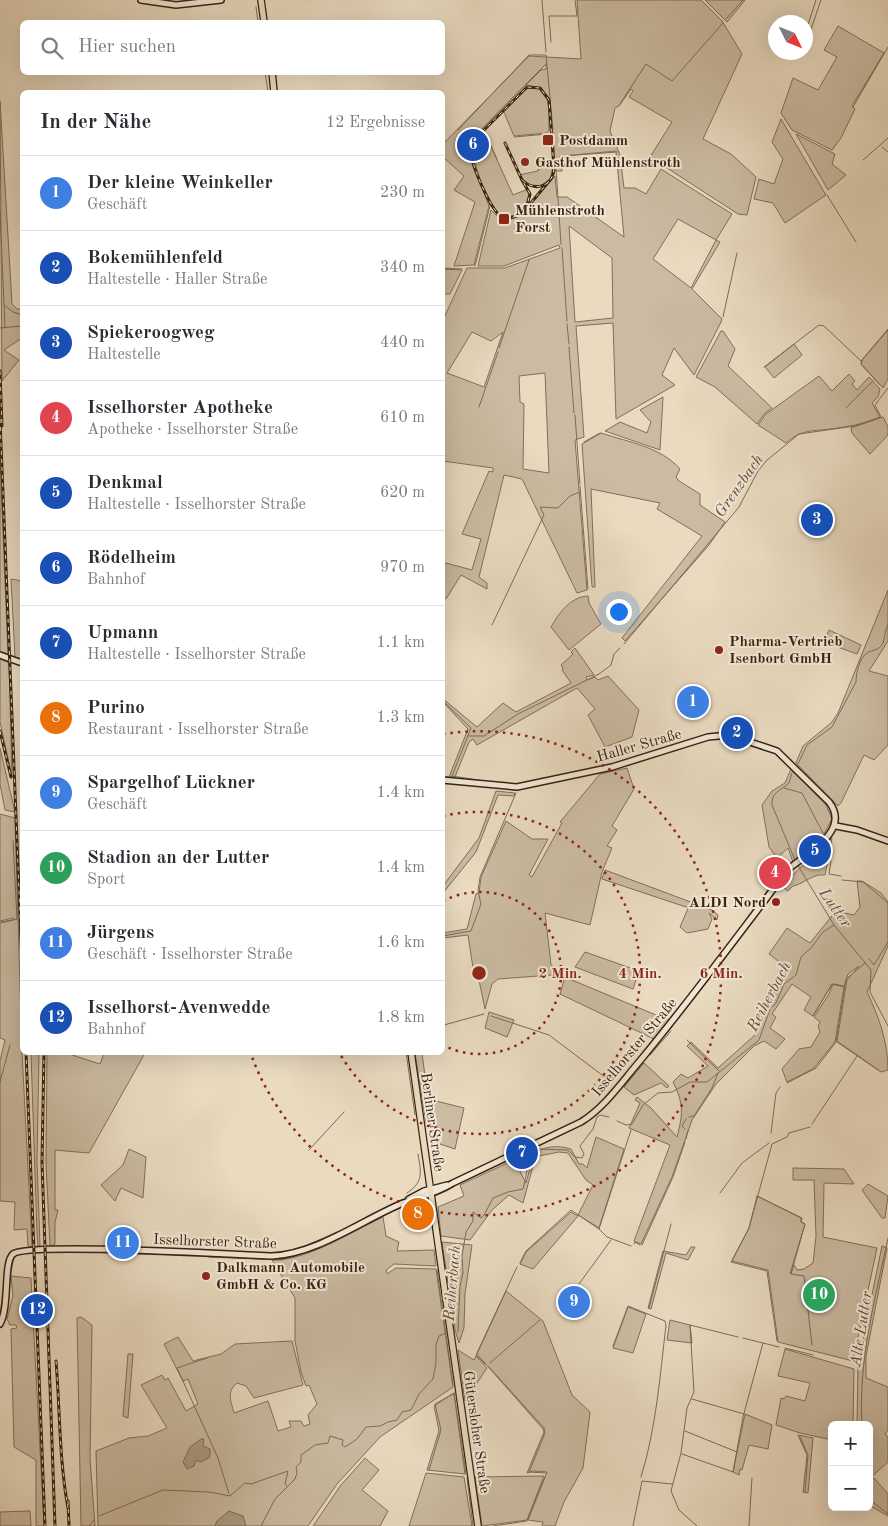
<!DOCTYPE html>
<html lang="de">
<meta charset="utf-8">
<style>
:root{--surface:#fff;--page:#f7f7f7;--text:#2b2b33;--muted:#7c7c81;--line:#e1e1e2;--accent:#0f766e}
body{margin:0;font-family:"Old Standard TT",serif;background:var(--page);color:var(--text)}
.controls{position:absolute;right:15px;bottom:15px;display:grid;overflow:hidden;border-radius:8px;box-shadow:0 5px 20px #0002}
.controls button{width:45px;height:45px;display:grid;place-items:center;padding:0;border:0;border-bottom:1px solid var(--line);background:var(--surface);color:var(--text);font:25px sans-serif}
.compass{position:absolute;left:768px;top:15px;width:45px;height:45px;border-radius:50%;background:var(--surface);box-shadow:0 5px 20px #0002;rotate:133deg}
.you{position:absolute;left:618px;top:611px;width:18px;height:18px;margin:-12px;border:4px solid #fff;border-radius:50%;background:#1a73e8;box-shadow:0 0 0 8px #1a73e833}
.badge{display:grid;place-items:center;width:32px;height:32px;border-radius:50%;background:var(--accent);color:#fff;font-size:16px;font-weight:700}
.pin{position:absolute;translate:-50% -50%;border:2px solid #fff;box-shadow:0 1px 5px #0006}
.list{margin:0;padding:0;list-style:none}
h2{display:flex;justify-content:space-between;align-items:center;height:65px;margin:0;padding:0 20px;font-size:21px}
h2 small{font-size:16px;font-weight:400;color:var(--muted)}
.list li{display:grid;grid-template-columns:32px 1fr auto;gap:15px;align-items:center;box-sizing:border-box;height:75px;padding:0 20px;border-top:1px solid var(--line)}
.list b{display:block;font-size:19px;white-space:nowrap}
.list p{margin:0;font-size:16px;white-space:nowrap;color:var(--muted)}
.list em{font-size:16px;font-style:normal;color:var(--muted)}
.icon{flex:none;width:28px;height:28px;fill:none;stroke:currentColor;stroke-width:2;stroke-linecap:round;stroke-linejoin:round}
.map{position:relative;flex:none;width:888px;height:1526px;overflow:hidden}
.search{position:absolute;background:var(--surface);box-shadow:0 5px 20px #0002;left:20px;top:20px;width:425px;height:55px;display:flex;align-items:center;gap:12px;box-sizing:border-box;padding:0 18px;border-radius:8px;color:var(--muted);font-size:19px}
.panel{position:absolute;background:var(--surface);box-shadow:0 5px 20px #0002;left:20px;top:90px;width:425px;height:965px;border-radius:8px}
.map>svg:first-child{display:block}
.green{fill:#cbbba2;stroke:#816f58;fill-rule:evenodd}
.water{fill:#ac9c84;stroke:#7d6c55}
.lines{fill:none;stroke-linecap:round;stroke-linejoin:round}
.stream{stroke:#7d6c55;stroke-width:1}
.secondary-casing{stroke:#37230f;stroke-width:8}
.primary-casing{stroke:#37230f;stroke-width:8}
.secondary{stroke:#f1e7d6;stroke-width:5}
.primary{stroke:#e9dac0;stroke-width:5.5}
.rail-casing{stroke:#37230f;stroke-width:3}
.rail{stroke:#f1e7d6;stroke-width:1;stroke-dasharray:4;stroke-linecap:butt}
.ring{fill:none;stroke:#8f2418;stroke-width:2.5;stroke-dasharray:2.5 5}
.poi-dot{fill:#8f2418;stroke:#f1e7d6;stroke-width:2}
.labels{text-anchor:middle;stroke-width:4;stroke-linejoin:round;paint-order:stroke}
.poi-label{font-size:15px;font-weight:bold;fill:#37230f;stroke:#f1e7d6;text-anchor:start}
.street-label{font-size:15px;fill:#37230f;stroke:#f1e7d6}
.water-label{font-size:16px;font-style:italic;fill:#604d38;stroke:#f1e7d6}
.centre{fill:#8f2418;stroke:#f1e7d6;stroke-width:2.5}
.ring-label{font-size:15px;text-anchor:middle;font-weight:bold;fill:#8f2418;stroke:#f1e7d6;stroke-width:4;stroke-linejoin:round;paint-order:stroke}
</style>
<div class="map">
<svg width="888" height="1526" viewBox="0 0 888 1526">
<rect width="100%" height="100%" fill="#e9dac0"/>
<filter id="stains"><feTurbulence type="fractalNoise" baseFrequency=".004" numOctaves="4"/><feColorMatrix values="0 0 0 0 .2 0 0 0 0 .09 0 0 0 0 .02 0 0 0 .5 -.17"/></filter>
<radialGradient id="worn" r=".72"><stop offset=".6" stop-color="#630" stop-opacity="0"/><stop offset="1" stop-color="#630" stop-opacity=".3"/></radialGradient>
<g class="green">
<path d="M577,0H701L722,21L742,54L703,139L731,154L756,177L747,215L738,214L650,157L672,122L629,97L633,91L631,89L619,106L615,108L610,131L620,155L624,188H635L646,194L661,169L732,214L716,240L720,242L692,289L722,319L721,322L694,375L674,348L662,375L675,385L616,419L613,323L576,326L584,437L575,440L587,590L577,593L522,479L504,475L479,577L487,583V589L461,575L446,599L443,597V568L446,563L472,570L481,539L462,534L489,471L493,472V468L443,461V320L467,268H505L560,248L559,245L504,266H478L491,210L502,221L521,216L555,176L557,197H567L624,237L616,151L563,156L561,157L562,171H554L549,98L540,88L526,85L541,70L546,69V64L466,145L489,206L474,265L454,266L475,202L454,190L464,176L443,157L442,145L529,56L581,59ZM678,219L716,240L691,288L653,259ZM569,226L612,258L613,318L575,322ZM472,332L491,341L503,332L484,387L447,373ZM545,373L549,473L523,469L524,404L520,402L519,376Z"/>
<path d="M705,0H745L727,22Z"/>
<path d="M838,26L884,53L852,106L855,109L841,138L832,150L792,130L781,113L793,78L818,90L837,57L824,50Z"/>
<path d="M532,87C553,89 548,115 549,131L547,133L514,136L503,110L524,90Z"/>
<path d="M0,101L12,304L17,309H22V338L4,350L19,360L2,381Z"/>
<path d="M781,119L826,195L785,223L773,203L754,199L759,179L774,184L783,159L772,142Z"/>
<path d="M484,131L513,195L528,189L530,196L528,205L517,215L501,216C490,209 473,166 474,152C474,144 479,137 484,131Z"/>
<path d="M796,134L835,154L832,164L846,175L828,190Z"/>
<path d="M553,167L550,179L539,187L529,185L519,175L538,171V169Z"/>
<path d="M442,269L462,270L450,294H443Z"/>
<path d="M888,330V379L883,388L861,364L862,360Z"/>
<path d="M721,331H723L735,349L728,366L772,408L765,413L757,424L715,387L696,377Z"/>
<path d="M794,344L802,355L774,378L765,367Z"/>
<path d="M849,374L855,381L852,384L857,390L869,377L880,389L878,397L872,403L880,417C864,424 847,427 830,429C812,431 800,430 786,443L758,425L766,414L819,376L832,391Z"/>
<path d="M663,397L660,450L605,431L620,422L647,433L651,422L640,410Z"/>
<path d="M883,417L888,427V435L870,454L852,433L851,428Z"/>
<path d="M601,433C628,442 661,447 680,469L676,477L679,481L700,494V505L725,522L709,545L625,641L622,638L702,536L657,509L660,503L591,489L595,587H592L582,444Z"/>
<path d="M0,460L8,655L0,652Z"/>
<path d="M11,579L22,581V660L15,657Z"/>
<path d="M888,590V641L869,671L888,676V745L874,760L864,755L841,803L838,806L796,763L803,746L832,722L838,713Z"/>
<path d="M588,596L589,603L601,624L569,650L551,627C559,613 570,597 588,596Z"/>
<path d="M829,630L861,645L857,654L824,642Z"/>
<path d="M575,648L594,675L586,677L587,680L595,677L598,680L608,676L639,710L632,737L605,747L588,715L595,709L577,688L477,745L473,739L469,742L455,777H449L468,729L443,702L442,698L477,727L503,703L516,712L571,683L562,670L563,668L561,665L573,654L571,652Z"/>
<path d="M0,659L9,663L12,777L0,722Z"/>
<path d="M0,748L14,808L15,812L5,810L0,784Z"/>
<path d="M627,768L634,789L612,826L617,830L607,846L612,848L602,872L590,925L545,913L551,965L565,974L498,979L492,984L485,1009L479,980L484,979L483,972L475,973V981L468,935L443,938V933L467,929L476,894L479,893L481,877L506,821L532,839H548L529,875L532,877L562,823L560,822L600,774Z"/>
<path d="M791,769L826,805L832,819L824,834L793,862L788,848L777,858L769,847L762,805L772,791L785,783Z"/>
<path d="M496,791L515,793L514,796L498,795L476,852L443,893V886L479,838Z"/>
<path d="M0,814L15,818L22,1052L32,1247L28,1246L27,1229L14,1230L15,1202L0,1201V1061L5,1040L0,1038V923L14,920L13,918L0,921Z"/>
<path d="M832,838L825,875C813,873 804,884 793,886L788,891L781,886Z"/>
<path d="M605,870L712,910L718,915L717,920L709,913L712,919L708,929L687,933L680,927L689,906L686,907L602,879Z"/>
<path d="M857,881H862L881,893L888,902V946L867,992C879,1017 888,1042 888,1070L881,1072L837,1041L847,980L859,966L848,974L844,986L832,984L813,1016L804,1010L811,997L792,984L772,1014L776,1017L770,1028L785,1039L776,1049L764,1041L754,1046L716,1084L692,1120L672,1177L641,1244L634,1241L670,1145L629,1128L640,1103L635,1100L637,1097L651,1108L677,1137C683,1114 684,1104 673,1082L681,1074L688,1078L708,1066L687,1046L691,1042L718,1068L755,1035L770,997L790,970L769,954L787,928L810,943L836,911L854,915L860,907Z"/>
<path d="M585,952L639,971L633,989L575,967Z"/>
<path d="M567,978L668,1020L669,1022L654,1039L560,994L564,980Z"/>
<path d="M835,984L844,987L835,1042L813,1069L787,1082L782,1069L799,1049L811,1047L820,1032L818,1026L820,1022L814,1017L829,994L832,986Z"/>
<path d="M489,1012L514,1020L507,1037L485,1028Z"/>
<path d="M31,1053H39L37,1161L40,1246H38L37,1234Z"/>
<path d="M47,1053H66L100,1064L104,1053H145L89,1153L55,1150V1210H58L55,1222V1244L50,1246L46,1163Z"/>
<path d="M415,1053H422L428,1099L464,1108L455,1149L437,1143V1126L430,1127L429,1123H426Z"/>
<path d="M644,1063L669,1086L667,1088L661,1083L634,1095L624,1087Z"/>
<path d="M596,1137L624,1149L599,1228L578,1215L593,1185L586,1180L568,1153L559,1152L539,1156L534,1162L523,1203L509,1195L492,1210L470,1240L441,1236L438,1207L464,1196L460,1185L514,1160L526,1183L534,1153C545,1146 558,1145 571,1149L579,1164H583L587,1168Z"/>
<path d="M129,1149L146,1157L143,1198L121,1188L115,1201L101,1185L123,1165Z"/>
<path d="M793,1168L844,1169L854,1184L824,1183L823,1237L877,1248L853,1361L778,1342L768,1270L732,1261L749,1228L757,1196L801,1218V1222L805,1224L790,1274L794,1265L797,1270L804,1269L813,1263L816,1236L814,1180H793Z"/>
<path d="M868,1184L888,1196L885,1218H882L862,1190Z"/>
<path d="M571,1212L578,1216L533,1269L520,1264L526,1252Z"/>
<path d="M383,1217L386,1236L399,1242L397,1251L434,1250L436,1266L394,1264L386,1270L387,1274L396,1268L436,1269L453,1387L380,1437L337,1484L308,1526H246L217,1521L215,1526H98L96,1451L129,1438L148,1436L167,1428L141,1385L162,1375L165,1380L168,1378L186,1411L198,1404L188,1379L183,1381L164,1344L178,1337L193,1361L221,1354L235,1344L292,1341L303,1385L254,1398L246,1386L237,1383C226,1392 231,1401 234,1413L268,1401L278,1431L291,1427L289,1421H301L304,1426L310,1424L308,1415L317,1404L309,1385L306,1386L301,1372L295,1341V1298L272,1260C307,1261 351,1232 383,1217Z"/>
<path d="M442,1242L472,1245L465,1294L464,1328L459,1343L455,1330Z"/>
<path d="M882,1246L887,1248L866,1356V1378L888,1387V1430L885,1434L888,1437V1462L869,1479V1425H857L858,1363Z"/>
<path d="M691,1247H695L688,1260L666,1253L651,1309L648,1308L663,1251L686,1255Z"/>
<path d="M11,1276L31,1278L44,1526H36V1460L14,1447L11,1329L17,1328L16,1325H10L7,1319L13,1296Z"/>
<path d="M506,1291L543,1321L572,1395L590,1412L583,1468L564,1502L555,1526H542L543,1522L528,1520L547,1472L533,1471L527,1473L544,1432L543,1429L477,1354Z"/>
<path d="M628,1307L646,1314L633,1353L613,1348Z"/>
<path d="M81,1317L92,1325L90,1458L95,1526H81L77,1318Z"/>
<path d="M670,1320L690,1325L692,1343L667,1340Z"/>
<path d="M785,1349L854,1369L853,1425H832V1440L800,1433L776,1425L781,1398L784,1399L786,1396L805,1401L810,1383L778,1376Z"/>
<path d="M458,1350L474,1360L476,1356L487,1368L465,1401Z"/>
<path d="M128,1354H133L128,1418L123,1416Z"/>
<path d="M452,1394H454L465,1474L427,1470L439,1431L434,1406Z"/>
<path d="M745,1414L772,1425L768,1449L749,1445L742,1470L740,1469L739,1475L733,1472Z"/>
<path d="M798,1435L813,1438L808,1493L803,1492L807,1455Z"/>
<path d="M365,1458L379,1470L362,1490L388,1511L380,1526H313L341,1485Z"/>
<path d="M426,1473L464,1477L472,1526H409Z"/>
<path d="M544,1476L527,1520L482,1526L475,1477Z"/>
<path d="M874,1478L888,1494V1516L869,1505V1482Z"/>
<path d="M30,1511L31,1526H0V1512Z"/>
</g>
<g class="water">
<path d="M201,1439H204L203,1446L210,1449V1457L201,1462L196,1460L194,1466L187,1469L183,1462L190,1447Z"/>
<path d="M229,1511L243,1516L246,1526H215L217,1521Z"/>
</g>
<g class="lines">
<g class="stream">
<path d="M542,0L546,52"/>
<path d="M256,7L258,22"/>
<path d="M726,19L743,0"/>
<path d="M806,31L816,0"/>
<path d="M810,32L821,0"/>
<path d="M551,42L549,16H577L575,0"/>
<path d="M796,58L798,52"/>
<path d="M265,72L268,92"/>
<path d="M620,104L646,64L672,81L723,23"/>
<path d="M853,107L888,47"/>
<path d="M458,130L529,55H546L553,130"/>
<path d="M481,130L547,63"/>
<path d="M484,131L497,159"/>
<path d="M553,133L555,162"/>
<path d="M514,137L548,134"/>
<path d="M882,147L888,152"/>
<path d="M562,156L617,152"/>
<path d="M863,160L888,138"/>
<path d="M556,168L561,244"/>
<path d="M827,195L856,242"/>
<path d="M0,211L5,328"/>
<path d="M562,248L567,321"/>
<path d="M475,266L490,206L466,146L479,132"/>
<path d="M442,268L462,269"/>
<path d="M4,305L13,312L22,315"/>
<path d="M723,317L737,253"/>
<path d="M567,324L569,344"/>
<path d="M0,328L22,326"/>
<path d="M569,347L574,413"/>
<path d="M499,348L529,260"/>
<path d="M764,367L819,325L824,326L861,361"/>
<path d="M880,385L861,364L862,360L888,329"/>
<path d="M479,407L498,352"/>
<path d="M846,408L873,381"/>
<path d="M575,415L580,484"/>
<path d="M584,442L600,433"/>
<path d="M580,486L588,589"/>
<path d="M492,625L544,515L540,507L558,508L570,496L580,492"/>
<path d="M624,644L739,507L758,471L766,461L799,434L855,426L881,417L875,405L888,388"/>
<path d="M442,700L471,728L452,776L484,781"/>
<path d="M468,736H484L518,714L599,674L611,665L614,654L620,648"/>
<path d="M798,764L807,745L832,727L856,682C856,674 859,658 867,653C873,649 879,651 883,643C885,637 885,630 888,624"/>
<path d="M792,773L789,783C780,791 771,792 772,805L795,860"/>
<path d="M442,777H453"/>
<path d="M784,788L802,793L823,833"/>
<path d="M832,856L833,852"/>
<path d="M831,861L829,874L841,876"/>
<path d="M797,864L834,925L871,970L870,992L888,1026"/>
<path d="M842,880L863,882L888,903"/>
<path d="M0,922L17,919L13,841"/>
<path d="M442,936L471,931L481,904L478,891L480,877L516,793"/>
<path d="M869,959L874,965L888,942"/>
<path d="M491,1016L549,1035L610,1081"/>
<path d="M813,1016L832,984L845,987"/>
<path d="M444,1025L484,1014"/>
<path d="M687,1040L719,1071"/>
<path d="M837,1042L878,1070"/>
<path d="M406,1052L415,1115"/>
<path d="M650,1055L671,1031"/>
<path d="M0,1082L10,1045"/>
<path d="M787,1083L816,1068L836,1042L846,979L865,963"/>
<path d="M623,1087L643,1063"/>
<path d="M689,1117L694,1116L712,1088L718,1073"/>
<path d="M617,1121L626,1125L632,1124L643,1105L658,1093L672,1092L690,1082H707L759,1040L770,1009L776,1003L784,984L796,975L801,957L811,948L823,932L834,925"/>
<path d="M812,1124L857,1056"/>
<path d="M685,1129L682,1126L686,1119"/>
<path d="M771,1133L776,1093L780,1087"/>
<path d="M686,1139L688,1131"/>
<path d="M309,1150L344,1112"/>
<path d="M407,1193C424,1182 421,1172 418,1154"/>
<path d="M720,1193L742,1163L769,1143"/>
<path d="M757,1196L802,1218L801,1222L805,1224L791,1274L804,1276L812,1345"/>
<path d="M353,1224L392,1205"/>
<path d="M360,1227L382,1217"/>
<path d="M599,1229L631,1130"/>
<path d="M634,1244L635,1242L640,1245"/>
<path d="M642,1245L673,1177L685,1142"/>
<path d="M303,1247L337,1232"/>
<path d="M208,1257L282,1260L316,1248"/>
<path d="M520,1263L526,1251L571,1210L599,1229L607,1237L631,1246"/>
<path d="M437,1270L453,1385"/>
<path d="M579,1284L611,1240"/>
<path d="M649,1308L671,1224"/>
<path d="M458,1332L460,1286L463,1273L462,1256L466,1232L473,1221V1212L481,1218L484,1215L493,1198L508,1192L523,1189L530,1157L536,1149L568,1150L575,1157L582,1158L584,1154L580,1146L593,1129L597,1117L600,1115L609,1117"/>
<path d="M743,1338L779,1347"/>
<path d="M777,1341L767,1271L731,1262L749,1228L772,1144L787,1137L789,1133L810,1127"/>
<path d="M613,1346L628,1306L665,1321L666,1325C660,1376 656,1429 641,1477"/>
<path d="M785,1348L813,1355"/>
<path d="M207,1358L177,1368L218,1458L229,1494"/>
<path d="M490,1363L540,1320"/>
<path d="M485,1364L476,1355L517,1267"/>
<path d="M489,1367L544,1428L545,1433L529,1472L546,1473"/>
<path d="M454,1393L466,1474"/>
<path d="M692,1399L744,1414"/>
<path d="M862,1425C858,1361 875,1300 888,1238"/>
<path d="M685,1431L737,1452"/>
<path d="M800,1437L808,1455L805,1492"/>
<path d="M682,1454L733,1472L743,1417L763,1343"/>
<path d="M429,1470L441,1430L435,1404L455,1393"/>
<path d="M467,1478L473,1526"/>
<path d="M869,1481L870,1500L888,1514"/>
<path d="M99,1516L163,1490L209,1492L230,1496L245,1483L251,1484L288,1471L285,1484L287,1486"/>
<path d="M89,1526L94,1520"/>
<path d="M261,1526L275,1499L295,1479L297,1473L296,1467L301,1462V1455L315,1445L328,1443L330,1436L343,1440L342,1445L345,1447L357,1439L366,1427L380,1426L388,1422L397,1420L402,1412L411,1410L419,1394L433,1379L436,1363V1344L439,1336L446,1333"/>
<path d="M493,1526L527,1521L545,1477"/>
<path d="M633,1526L642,1481L672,1484"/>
<path d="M697,1526L679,1510L671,1491L681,1453L687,1408L694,1392L690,1325L738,1337"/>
<path d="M749,1526L752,1478"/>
</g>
<defs>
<g id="secondary">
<path d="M141,0L176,5L221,0"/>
<path d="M0,655L22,663"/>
<path d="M836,826L857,830L888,841"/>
<path d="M409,1199L424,1191L447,1185"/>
<path d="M0,1324C10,1306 3,1263 13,1254C27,1242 239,1255 272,1256C317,1254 362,1220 403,1203C421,1197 437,1193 453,1183L581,1122C605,1107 621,1083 639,1062C683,1009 724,954 765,900C773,890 781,876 791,867C809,852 851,830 829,802L777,751L729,735L708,737L612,767L517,787L442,780"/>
</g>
<g id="primary">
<path d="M261,0L264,22"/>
<path d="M272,72L274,92"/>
<path d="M411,1052L478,1526"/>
</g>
</defs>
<use href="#secondary" class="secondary-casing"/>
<use href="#primary" class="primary-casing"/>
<use href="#secondary" class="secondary"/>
<use href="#primary" class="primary"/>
<defs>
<g id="rail">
<path d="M505,143L522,180"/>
<path d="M526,209L530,194L522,180C535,192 553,187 554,168L549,100L540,88L527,87L476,138C473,142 471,147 471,153C472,166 491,212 503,218C512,219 519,216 526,209L549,181"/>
<path d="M0,371L2,426"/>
<path d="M0,419L22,966"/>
<path d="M0,731L11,777"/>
<path d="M26,1052L45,1526"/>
<path d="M44,1052L42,1163L55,1526"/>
<path d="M56,1361C60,1409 59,1459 68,1508"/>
<path d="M68,1501L69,1526"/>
</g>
</defs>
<use href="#rail" class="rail-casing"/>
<use href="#rail" class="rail"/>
</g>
<g class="ring">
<path d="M443 901A81 81 0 1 1 443 1045"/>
<path d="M443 816A161 161 0 1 1 340 1054"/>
<path d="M443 734A242 242 0 1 1 251 1054"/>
</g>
<g class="poi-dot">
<rect x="542" y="134" width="12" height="12" rx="2.5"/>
<circle cx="525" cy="162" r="5"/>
<rect x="498" y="213" width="12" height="12" rx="2.5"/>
<circle cx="719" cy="650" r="5"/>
<circle cx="776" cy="902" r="5"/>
<circle cx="206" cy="1276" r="5"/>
</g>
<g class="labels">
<g class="poi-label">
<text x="559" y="145">Postdamm</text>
<text x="535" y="167">Gasthof Mühlenstroth</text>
<text x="515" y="215">Mühlenstroth<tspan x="515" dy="17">Forst</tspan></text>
<text x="729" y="646">Pharma-Vertrieb<tspan x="729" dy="17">Isenbort GmbH</tspan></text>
<text x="766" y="907" text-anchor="end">ALDI Nord</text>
<text x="216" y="1272">Dalkmann Automobile<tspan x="216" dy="17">GmbH &amp; Co. KG</tspan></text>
</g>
<g class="street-label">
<text transform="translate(639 745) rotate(-16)" y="5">Haller Straße</text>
<text transform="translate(634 1047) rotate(-50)" y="5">Isselhorster Straße</text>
<text transform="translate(433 1122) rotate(82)" y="5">Berliner Straße</text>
<text transform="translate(215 1241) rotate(2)" y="5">Isselhorster Straße</text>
<text transform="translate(477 1432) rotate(82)" y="5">Gütersloher Straße</text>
</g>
<g class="water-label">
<text transform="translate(738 485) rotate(-55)" y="6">Grenzbach</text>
<text transform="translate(836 907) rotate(55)" y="6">Lutter</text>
<text transform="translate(768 996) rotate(-62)" y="6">Reiherbach</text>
<text transform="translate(451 1283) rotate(-85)" y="6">Reiherbach</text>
<text transform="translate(860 1329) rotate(-81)" y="6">Alte Lutter</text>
</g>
</g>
<circle cx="479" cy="973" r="8" class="centre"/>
<g class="ring-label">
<text x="560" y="978">2 Min.</text>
<text x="640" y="978">4 Min.</text>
<text x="721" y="978">6 Min.</text>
</g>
<rect width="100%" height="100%" filter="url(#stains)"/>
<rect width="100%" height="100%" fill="url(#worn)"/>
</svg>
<div class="controls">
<button>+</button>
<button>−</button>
</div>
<svg class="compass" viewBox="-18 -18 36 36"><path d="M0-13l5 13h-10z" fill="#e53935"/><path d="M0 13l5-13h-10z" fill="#7c7c81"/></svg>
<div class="you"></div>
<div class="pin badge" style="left:693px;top:702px;background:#3f7fe0">1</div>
<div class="pin badge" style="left:737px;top:733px;background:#1a4fb4">2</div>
<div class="pin badge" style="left:817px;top:520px;background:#1a4fb4">3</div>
<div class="pin badge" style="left:775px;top:873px;background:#e0444e">4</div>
<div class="pin badge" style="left:815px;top:851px;background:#1a4fb4">5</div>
<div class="pin badge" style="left:473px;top:145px;background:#1a4fb4">6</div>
<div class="pin badge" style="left:522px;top:1153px;background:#1a4fb4">7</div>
<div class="pin badge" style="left:418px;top:1214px;background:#e8710a">8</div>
<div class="pin badge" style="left:574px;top:1302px;background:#3f7fe0">9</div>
<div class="pin badge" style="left:819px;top:1295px;background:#2e9e5b">10</div>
<div class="pin badge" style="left:123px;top:1243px;background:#3f7fe0">11</div>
<div class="pin badge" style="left:37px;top:1310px;background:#1a4fb4">12</div>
<div class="search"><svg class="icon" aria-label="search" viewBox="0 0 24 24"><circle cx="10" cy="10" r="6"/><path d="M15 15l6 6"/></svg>Hier suchen</div>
<section class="panel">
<h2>In der Nähe<small>12 Ergebnisse</small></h2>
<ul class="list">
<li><span class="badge" style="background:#3f7fe0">1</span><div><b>Der kleine Weinkeller</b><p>Geschäft</p></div><em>230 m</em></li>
<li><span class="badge" style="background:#1a4fb4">2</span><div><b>Bokemühlenfeld</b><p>Haltestelle · Haller Straße</p></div><em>340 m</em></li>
<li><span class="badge" style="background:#1a4fb4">3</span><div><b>Spiekeroogweg</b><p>Haltestelle</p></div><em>440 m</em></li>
<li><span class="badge" style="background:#e0444e">4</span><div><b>Isselhorster Apotheke</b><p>Apotheke · Isselhorster Straße</p></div><em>610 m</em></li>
<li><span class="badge" style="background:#1a4fb4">5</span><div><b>Denkmal</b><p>Haltestelle · Isselhorster Straße</p></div><em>620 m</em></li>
<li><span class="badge" style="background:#1a4fb4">6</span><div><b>Rödelheim</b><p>Bahnhof</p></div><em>970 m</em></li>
<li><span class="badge" style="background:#1a4fb4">7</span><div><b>Upmann</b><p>Haltestelle · Isselhorster Straße</p></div><em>1.1 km</em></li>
<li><span class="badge" style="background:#e8710a">8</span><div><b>Purino</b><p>Restaurant · Isselhorster Straße</p></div><em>1.3 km</em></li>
<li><span class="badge" style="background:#3f7fe0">9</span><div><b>Spargelhof Lückner</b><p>Geschäft</p></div><em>1.4 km</em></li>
<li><span class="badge" style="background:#2e9e5b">10</span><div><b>Stadion an der Lutter</b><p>Sport</p></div><em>1.4 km</em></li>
<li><span class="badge" style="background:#3f7fe0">11</span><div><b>Jürgens</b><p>Geschäft · Isselhorster Straße</p></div><em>1.6 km</em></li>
<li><span class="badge" style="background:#1a4fb4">12</span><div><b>Isselhorst-Avenwedde</b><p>Bahnhof</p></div><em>1.8 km</em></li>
</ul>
</section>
</div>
